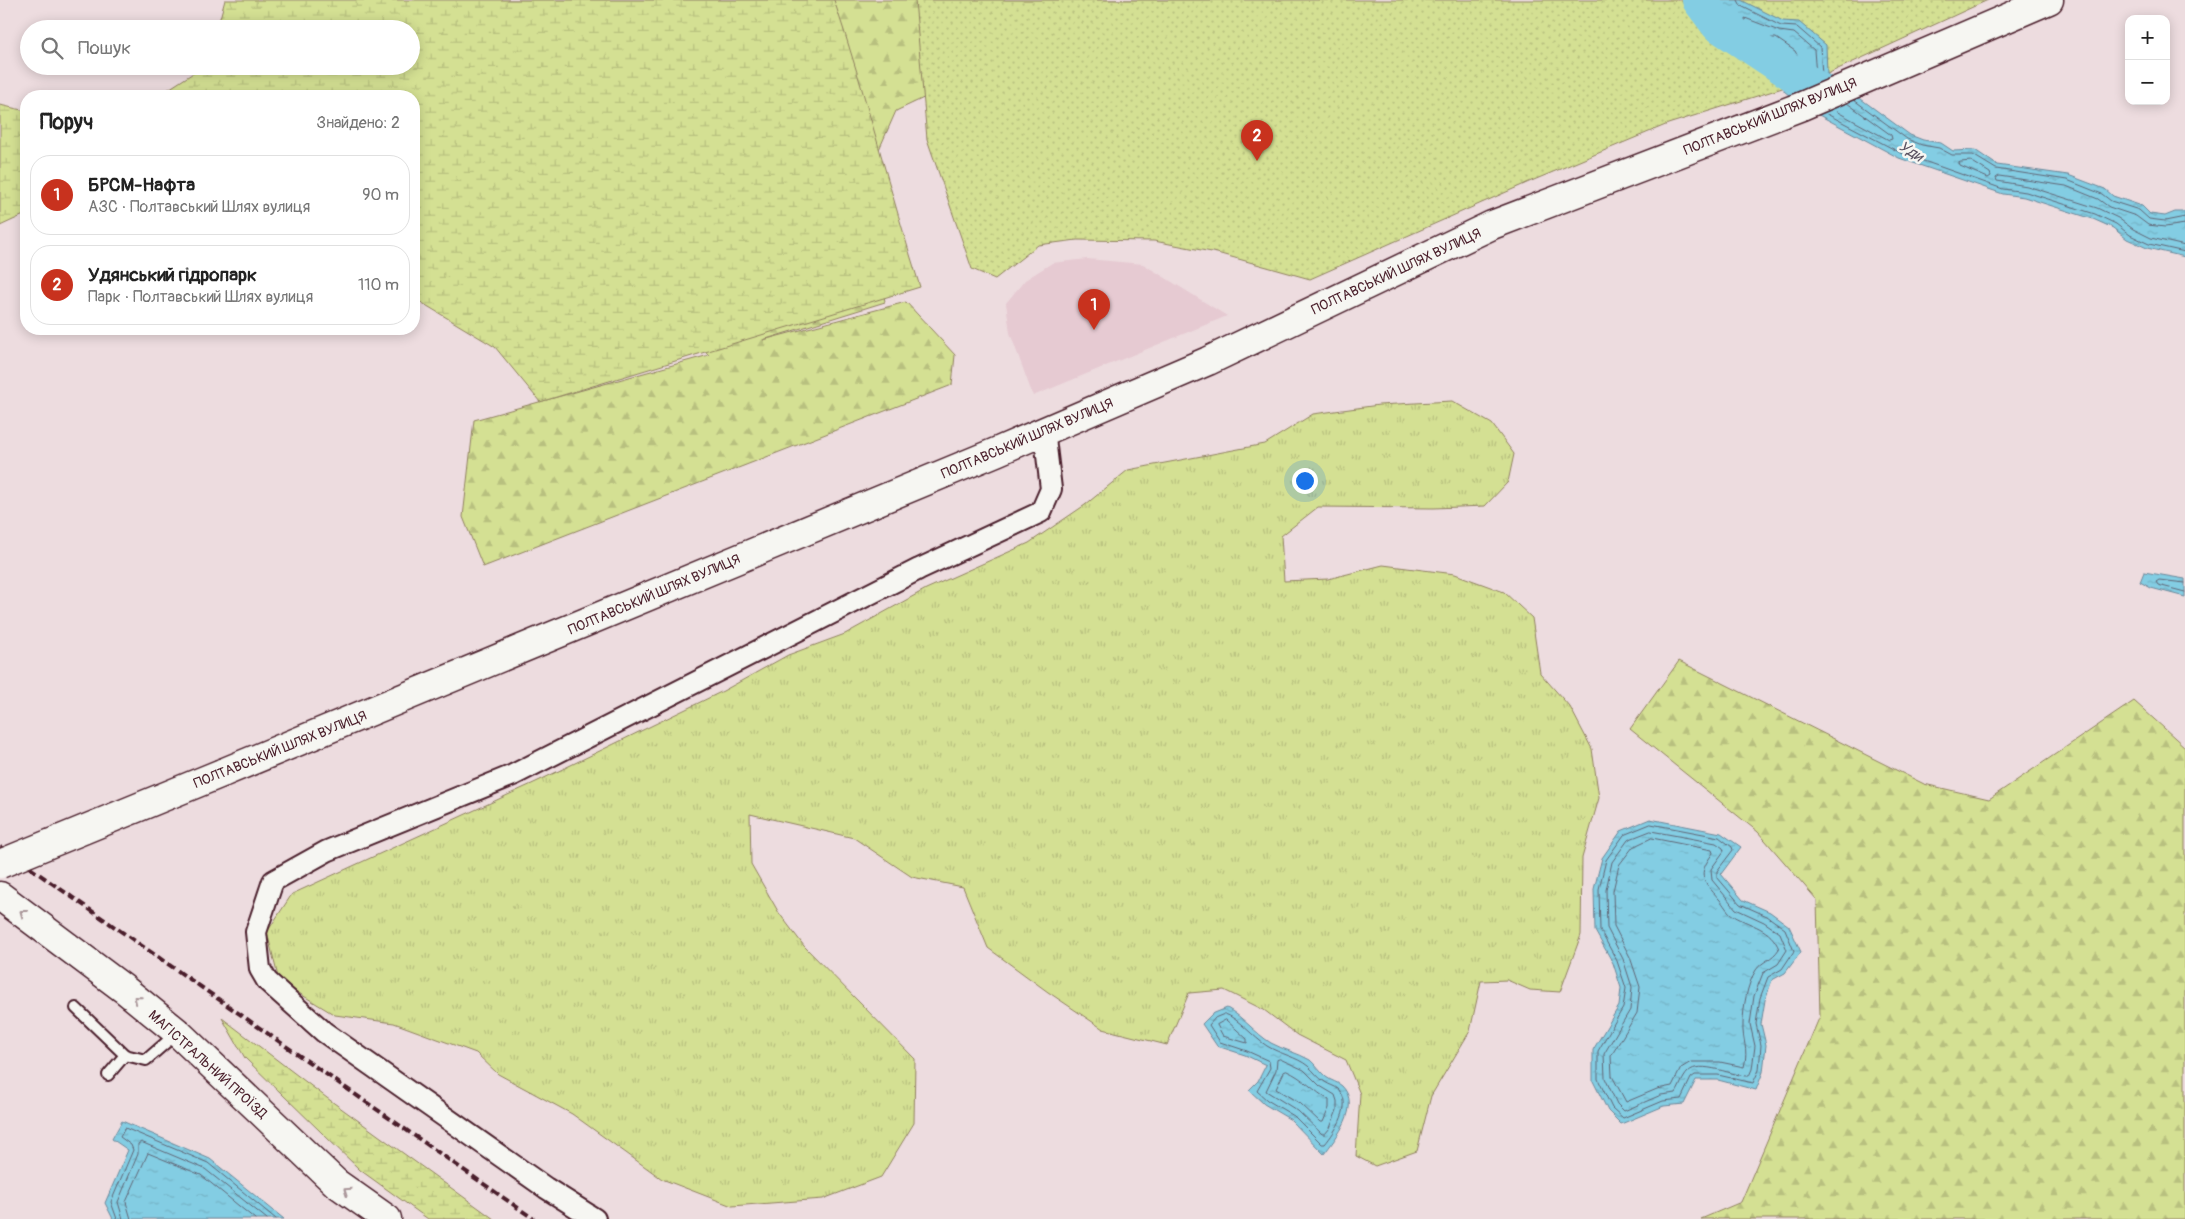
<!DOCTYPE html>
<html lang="uk">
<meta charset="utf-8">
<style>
:root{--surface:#fff;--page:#f6f6f6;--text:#222;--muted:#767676;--line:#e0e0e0;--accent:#c8321e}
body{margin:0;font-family:Pangolin,sans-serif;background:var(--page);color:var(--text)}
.controls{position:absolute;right:15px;top:15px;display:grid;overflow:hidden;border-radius:10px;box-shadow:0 2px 12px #0003}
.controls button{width:45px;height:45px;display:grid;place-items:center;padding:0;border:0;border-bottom:1px solid var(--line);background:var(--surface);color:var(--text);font:25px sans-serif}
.you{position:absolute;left:1304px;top:480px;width:18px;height:18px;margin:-12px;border:4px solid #fff;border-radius:50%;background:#1a73e8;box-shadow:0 0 0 8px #1a73e833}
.badge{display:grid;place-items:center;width:32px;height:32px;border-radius:50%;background:var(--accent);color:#fff;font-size:16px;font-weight:700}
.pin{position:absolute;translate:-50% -41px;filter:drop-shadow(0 1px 2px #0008)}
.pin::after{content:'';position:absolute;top:26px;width:18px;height:15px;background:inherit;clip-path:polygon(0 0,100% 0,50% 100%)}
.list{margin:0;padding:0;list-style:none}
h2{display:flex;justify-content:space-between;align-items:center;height:65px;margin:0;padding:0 20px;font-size:21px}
h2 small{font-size:16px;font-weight:400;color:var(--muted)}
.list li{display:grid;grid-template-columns:32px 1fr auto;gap:15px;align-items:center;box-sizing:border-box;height:80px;margin:0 10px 10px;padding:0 10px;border:1px solid var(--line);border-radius:20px}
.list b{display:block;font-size:19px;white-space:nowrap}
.list p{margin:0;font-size:16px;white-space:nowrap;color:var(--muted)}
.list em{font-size:16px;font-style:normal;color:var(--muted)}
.icon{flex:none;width:28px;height:28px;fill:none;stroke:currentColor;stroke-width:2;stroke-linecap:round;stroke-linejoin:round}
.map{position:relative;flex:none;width:2185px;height:1219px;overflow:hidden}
.search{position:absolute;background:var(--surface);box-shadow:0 2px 12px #0003;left:20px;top:20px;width:400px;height:55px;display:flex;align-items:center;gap:12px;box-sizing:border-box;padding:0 18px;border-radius:28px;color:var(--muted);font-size:19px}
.panel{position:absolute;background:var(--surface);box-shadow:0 2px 12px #0003;left:20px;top:90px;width:400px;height:245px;border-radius:20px}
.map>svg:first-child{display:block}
.built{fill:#e6cad2}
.grass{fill:url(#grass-tufts);stroke:#8f805f}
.forest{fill:url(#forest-firs);stroke:#8f805f}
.wetland{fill:url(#wetland-marsh);stroke:#8f805f}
.park{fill:url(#park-dots);stroke:#8f805f}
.water{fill:url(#water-ripples);stroke:#6c8799}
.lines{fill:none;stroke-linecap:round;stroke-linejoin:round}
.shore{stroke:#616575;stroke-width:1}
.river{stroke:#83cde3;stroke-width:36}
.lane-casing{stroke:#4a1f2b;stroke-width:14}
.street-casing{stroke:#4a1f2b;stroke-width:24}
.secondary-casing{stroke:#4a1f2b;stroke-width:31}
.primary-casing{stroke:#4a1f2b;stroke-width:31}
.lane{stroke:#f6f6f2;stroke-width:10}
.street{stroke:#f6f6f2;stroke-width:20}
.secondary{stroke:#f6f6f2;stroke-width:28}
.primary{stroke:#f6f6f2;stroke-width:28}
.rail{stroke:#4a1f2b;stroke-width:4;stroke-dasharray:8 4;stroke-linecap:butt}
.primary-bridge-casing{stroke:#4a1f2b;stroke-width:31;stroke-linecap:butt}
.primary-bridge{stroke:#f6f6f2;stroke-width:28}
.oneway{stroke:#a99598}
.labels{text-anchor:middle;stroke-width:5;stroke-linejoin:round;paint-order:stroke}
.street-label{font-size:14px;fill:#4a1f2b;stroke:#f6f6f2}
.water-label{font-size:15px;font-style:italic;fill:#5b5362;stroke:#f6f6f2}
</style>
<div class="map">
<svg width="2185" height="1219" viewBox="0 0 2185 1219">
<defs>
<pattern id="grass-tufts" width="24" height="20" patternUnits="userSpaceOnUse" patternTransform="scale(1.25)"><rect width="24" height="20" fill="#d4e093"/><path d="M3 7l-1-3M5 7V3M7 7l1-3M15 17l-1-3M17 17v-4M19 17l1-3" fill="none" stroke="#b8c07f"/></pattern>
<pattern id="forest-firs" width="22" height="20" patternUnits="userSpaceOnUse" patternTransform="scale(1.25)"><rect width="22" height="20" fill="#d4e093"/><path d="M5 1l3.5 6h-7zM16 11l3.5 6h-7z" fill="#b8c07f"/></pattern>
<pattern id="wetland-marsh" width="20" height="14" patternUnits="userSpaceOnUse" patternTransform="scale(1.25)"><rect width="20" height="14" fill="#d4e093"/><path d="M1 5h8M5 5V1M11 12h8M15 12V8" fill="none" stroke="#b8c07f"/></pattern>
<pattern id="park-dots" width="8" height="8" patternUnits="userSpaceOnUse" patternTransform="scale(1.25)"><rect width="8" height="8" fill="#d4e093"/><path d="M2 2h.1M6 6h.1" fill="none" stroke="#b8c07f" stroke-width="1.8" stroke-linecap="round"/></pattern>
<pattern id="water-ripples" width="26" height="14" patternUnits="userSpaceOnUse" patternTransform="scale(1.25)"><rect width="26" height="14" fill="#83cde3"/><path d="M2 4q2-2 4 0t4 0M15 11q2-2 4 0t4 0" fill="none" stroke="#73b0c3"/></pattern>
</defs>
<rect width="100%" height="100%" fill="#eddcdf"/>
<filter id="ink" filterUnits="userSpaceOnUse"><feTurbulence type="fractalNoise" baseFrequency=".02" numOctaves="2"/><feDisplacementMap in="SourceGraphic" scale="10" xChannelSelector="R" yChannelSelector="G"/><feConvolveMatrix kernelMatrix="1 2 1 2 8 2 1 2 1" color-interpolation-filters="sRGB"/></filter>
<g filter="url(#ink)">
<path class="built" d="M1087,259L1143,264L1227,316L1033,396L1010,333L1006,303L1025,280L1052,263Z"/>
<path class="grass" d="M1452,401L1492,424L1514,454L1508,482L1485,506L1434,508L1318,507L1281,536L1284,581L1328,579L1383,565L1455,574L1504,592L1532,618L1540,673L1570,707L1592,749L1599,798L1582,858L1581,935L1560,992L1530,990L1507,980L1481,981L1470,1031L1431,1096L1417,1151L1375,1166L1356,1156L1360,1094L1346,1060L1297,1035L1264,1010L1224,990L1189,993L1167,1045L1103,1029L1048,992L988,948L963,887L912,877L854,838L750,814L751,864L779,913L804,946L915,1059L914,1123L881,1177L823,1199L732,1206L662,1179L572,1114L498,1074L476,1053L394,1023L335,1015L279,981L267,932L292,894L536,782L723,691L788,655L845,634L926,589L1029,543L1085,505L1128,470L1265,444L1313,414L1379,405Z"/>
<g class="forest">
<path d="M501,0H1227L966,78L896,111L866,179L885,302L763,340L906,302L955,355L952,385L483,567L463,517L474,420L709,355L675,324L788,55L324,96L411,66Z"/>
<path d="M1679,661L1924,784L1989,799L2134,701L2185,747V1219H1701L1741,1202L1820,1016L1817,900L1758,832L1630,729Z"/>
</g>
<g class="wetland">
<path d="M225,0H834C866,95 890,192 920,287L540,402L495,347L414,298V96H158L204,66H411V29H217Z"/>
<path d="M0,105L26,111V214L0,226Z"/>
<path d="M222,1018L327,1098L494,1219H428L360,1170L245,1058Z"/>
</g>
<path class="park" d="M915,0H1988L1827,74L1668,124L1529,182L1310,279L1217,253L1154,241L1077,240L1038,245L995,279L972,269L927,139Z"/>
<g class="water">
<path d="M1701,0H1741L1783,21L1799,22L1826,45L1827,74L1910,135L1923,140L1941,143L1953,151L1975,150L1997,165L2068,175L2105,189L2113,196L2142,206L2150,214L2165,216L2175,212H2185V257L2147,248L2127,239L2113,228L2093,219L2024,197L2003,194L1899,158L1802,106L1784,91L1787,59L1772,48L1769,56L1756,54L1734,33V25L1714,12Z"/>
<path d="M2144,572L2185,579V597L2151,588L2140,582Z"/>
<path d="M1650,819L1721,833L1741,847L1721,874L1743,900L1770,912L1789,926L1801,952L1785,973L1772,980L1765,1000L1761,1024L1766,1045L1763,1072L1756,1090L1718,1080H1696L1684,1104L1664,1106L1621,1124L1608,1111L1593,1081V1050L1619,1006L1621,988L1613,963L1595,931L1594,889L1602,858L1621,831Z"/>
<path d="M1227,1008C1243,1017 1255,1033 1271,1043C1284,1050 1298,1053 1310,1060C1316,1065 1320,1072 1326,1077C1331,1081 1338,1082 1342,1086C1362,1106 1336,1138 1324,1154L1291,1120L1264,1104L1249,1090L1258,1081L1266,1065L1245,1055L1217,1046L1202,1024L1212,1014Z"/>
<path d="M122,1121L210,1159L284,1219H113L105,1203L128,1150L112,1139Z"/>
</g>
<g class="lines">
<g class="shore">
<path d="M1709,0L1717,8L1737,21L1739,31L1746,39L1758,49L1765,50L1769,45L1774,44L1790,55L1792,60L1790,88L1794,93"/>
<path d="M1738,0L1741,6L1781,26L1797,27L1820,47L1822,75L1826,79"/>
<path d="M1801,90L1796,86L1799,59L1795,51L1776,38H1769L1760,42L1746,29L1745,18L1779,31L1794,33L1814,50L1816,76L1819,82"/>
<path d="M1854,100L1907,139L1922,145L1939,148L1952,155H1973L1996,169L2067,180L2102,194L2111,201L2139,210L2149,219L2165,221L2185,217"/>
<path d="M1832,109L1889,140L1892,139L1891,135L1847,103"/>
<path d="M1825,113L1901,153L2003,189L2026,192L2095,214L2116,224L2130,235L2149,244L2185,252"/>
<path d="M1961,162L1971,161L1990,173L1991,176L1988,178L1960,166L1959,163Z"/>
<path d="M2185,224L2165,227L2148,225L2136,216L2109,207L2098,199L2066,186L1999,176L1996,178L1997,181L2027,186L2097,208L2118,218L2133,229L2151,238L2185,246"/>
<path d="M2185,583L2159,580L2156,582L2158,585L2185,592"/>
<path d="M1651,824L1719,837L1732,847L1733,850L1717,871V877L1740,904L1767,916L1785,929L1794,951L1782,969L1768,977L1760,998L1756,1024L1761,1045L1759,1070L1753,1083L1718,1075H1695L1691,1078L1681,1099L1663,1101L1623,1118L1612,1108L1598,1079V1051L1623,1008L1626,988L1617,961L1600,930L1599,889L1606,860L1624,835Z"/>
<path d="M1651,831L1716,843L1723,848L1724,851L1711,869L1712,880L1736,909L1764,922L1780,933L1787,950L1778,964L1763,973L1754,996L1750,1024L1755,1046L1752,1069L1749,1076C1735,1077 1700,1059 1688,1072C1682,1078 1680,1087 1676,1093L1661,1095L1624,1111L1617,1104L1605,1078L1604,1054L1630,1010L1632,987L1623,959L1607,928L1606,890L1612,862L1628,840Z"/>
<path d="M1652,838L1712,850L1713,853C1696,876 1703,880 1719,899C1724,904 1727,912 1734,916C1751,926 1771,928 1779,949C1772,960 1762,961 1756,970C1747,984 1743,1008 1743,1024C1742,1041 1749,1048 1744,1067L1720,1062H1691L1681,1068L1672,1086L1657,1089L1626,1102L1612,1076L1611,1056L1637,1013L1640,987L1630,957L1614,926L1613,891L1619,865L1633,847Z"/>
<path d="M1225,1014C1237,1017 1254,1038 1267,1046C1280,1054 1297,1057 1308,1066C1314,1071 1318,1078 1325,1082C1329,1085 1335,1086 1338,1089C1354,1104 1335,1132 1325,1144H1322L1294,1116L1267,1100L1257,1091L1270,1068L1269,1061L1247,1051L1220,1042L1209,1025L1215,1018Z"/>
<path d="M1226,1020L1247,1039V1043L1223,1036L1217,1025Z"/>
<path d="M1280,1059L1304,1070L1320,1086L1335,1095L1337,1101V1110L1330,1128L1325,1134H1322L1298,1111L1266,1091L1276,1070L1277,1060Z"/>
<path d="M1287,1071C1303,1078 1314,1091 1329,1100V1108L1323,1122H1320L1301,1104L1276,1089L1284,1072Z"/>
<path d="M117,1219L111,1202L133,1150L131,1145L120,1137L125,1128L208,1163L276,1219"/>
<path d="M123,1219L118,1202L138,1154V1144L141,1142L205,1169L267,1219"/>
<path d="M131,1219L126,1202L148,1153L201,1175L255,1219"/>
</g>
<path class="river" d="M1700,0L1718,24L1827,96"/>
<defs>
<g id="lane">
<path d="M76,1008L125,1055"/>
<path d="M108,1075L125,1055L146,1060L177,1033"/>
</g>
<path id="street" d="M595,1219L546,1188L324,1032L267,981L260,969L256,932L273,881L327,851L513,775L919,569L1041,512L1051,489L1044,430"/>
<path id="secondary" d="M0,896L124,989L177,1032L336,1183L387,1219"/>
<path id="primary" d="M222,773L996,452L1208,361L1492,225L1802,106L2049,0"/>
</defs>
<use href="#lane" class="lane-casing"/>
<use href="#street" class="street-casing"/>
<use href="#secondary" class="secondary-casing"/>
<use href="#primary" class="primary-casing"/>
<use href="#lane" class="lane"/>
<use href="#street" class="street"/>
<use href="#secondary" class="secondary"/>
<use href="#primary" class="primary"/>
<path class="rail" d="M0,847L534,1219"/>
<defs>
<path id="primary-bridge" d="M0,864L222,773"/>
</defs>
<use href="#primary-bridge" class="primary-bridge-casing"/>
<use href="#primary-bridge" class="primary-bridge"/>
</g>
<defs><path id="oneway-chevron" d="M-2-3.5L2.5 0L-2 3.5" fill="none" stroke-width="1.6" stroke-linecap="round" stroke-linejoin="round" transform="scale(1.25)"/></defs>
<g class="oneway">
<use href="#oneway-chevron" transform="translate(23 913) rotate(-143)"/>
<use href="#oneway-chevron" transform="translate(137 999) rotate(-141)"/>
<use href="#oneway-chevron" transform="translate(347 1191) rotate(-145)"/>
</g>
</g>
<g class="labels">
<g class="street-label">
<text transform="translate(1770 116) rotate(-22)" y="5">ПОЛТАВСЬКИЙ ШЛЯХ ВУЛИЦЯ</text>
<text transform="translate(1396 271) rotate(-25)" y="5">ПОЛТАВСЬКИЙ ШЛЯХ ВУЛИЦЯ</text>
<text transform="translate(1027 438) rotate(-23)" y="5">ПОЛТАВСЬКИЙ ШЛЯХ ВУЛИЦЯ</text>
<text transform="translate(654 594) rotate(-23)" y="5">ПОЛТАВСЬКИЙ ШЛЯХ ВУЛИЦЯ</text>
<text transform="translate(280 749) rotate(-22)" y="5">ПОЛТАВСЬКИЙ ШЛЯХ ВУЛИЦЯ</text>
<text transform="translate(208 1064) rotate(42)" y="5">МАГІСТРАЛЬНИЙ ПРОЇЗД</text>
</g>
<g class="water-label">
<text transform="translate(1911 151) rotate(32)" y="5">Уди</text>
</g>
</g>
</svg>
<div class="controls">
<button>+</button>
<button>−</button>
</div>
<div class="you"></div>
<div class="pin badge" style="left:1094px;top:330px">1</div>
<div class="pin badge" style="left:1257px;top:161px">2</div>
<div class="search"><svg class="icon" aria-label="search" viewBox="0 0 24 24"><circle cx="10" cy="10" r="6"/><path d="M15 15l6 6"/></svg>Пошук</div>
<section class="panel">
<h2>Поруч<small>Знайдено: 2</small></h2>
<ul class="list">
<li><span class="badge">1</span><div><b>БРСМ-Нафта</b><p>АЗС · Полтавський Шлях вулиця</p></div><em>90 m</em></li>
<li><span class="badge">2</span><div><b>Удянський гідропарк</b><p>Парк · Полтавський Шлях вулиця</p></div><em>110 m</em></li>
</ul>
</section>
</div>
